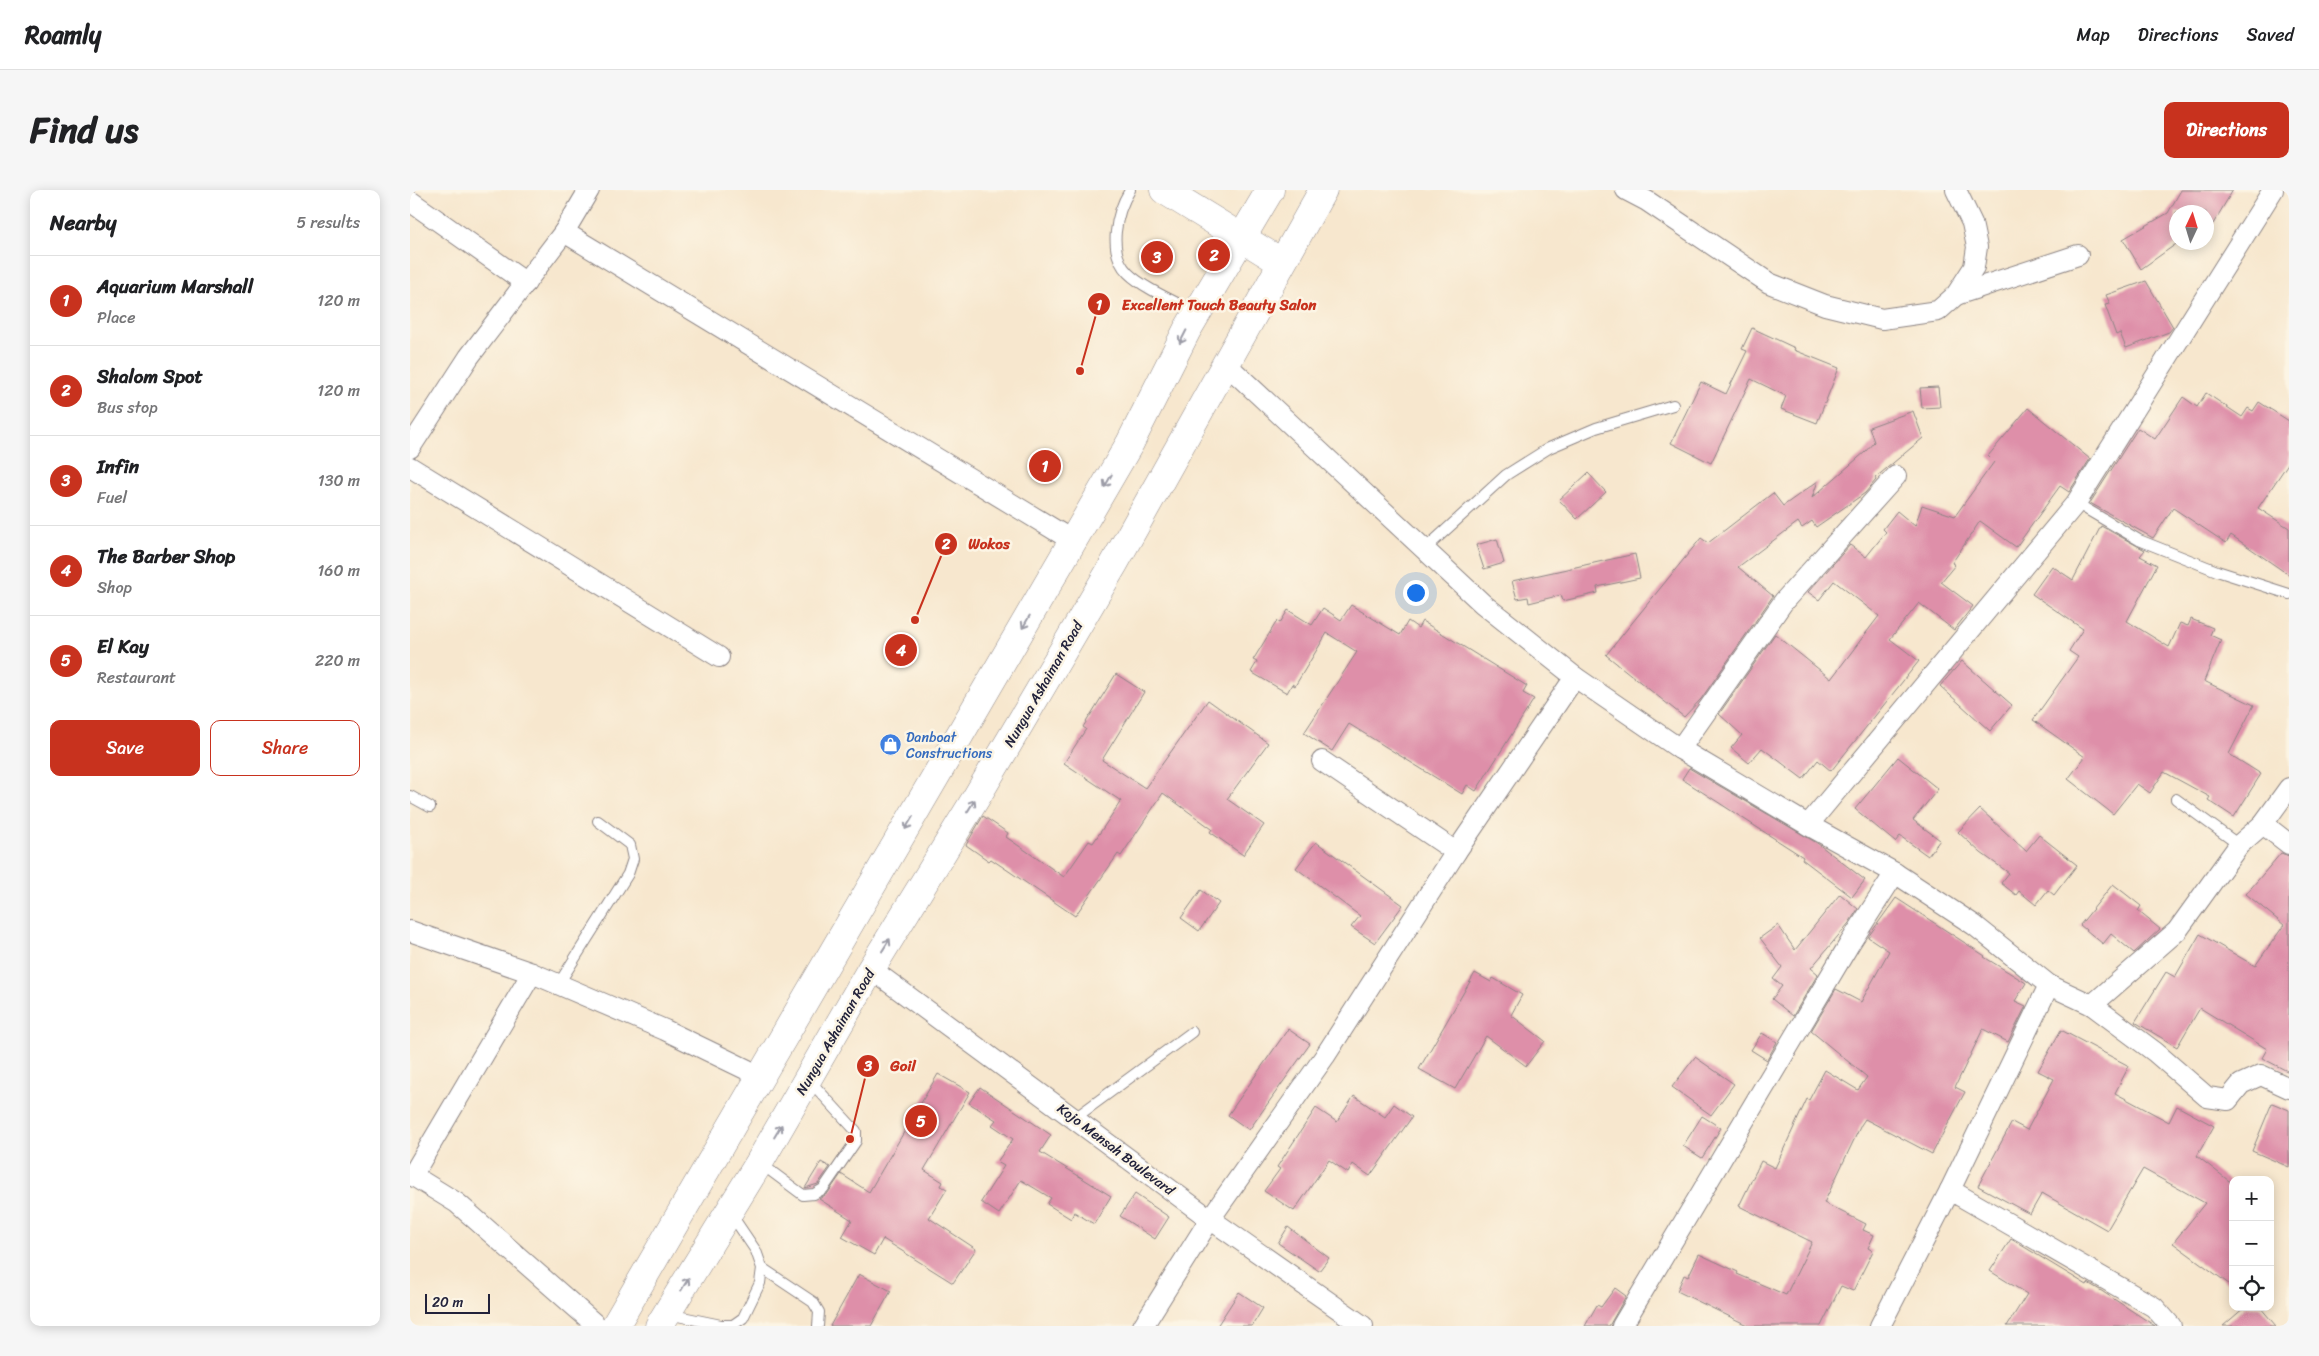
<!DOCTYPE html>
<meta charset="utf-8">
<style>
:root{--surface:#fff;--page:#f6f6f6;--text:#202124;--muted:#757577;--line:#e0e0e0;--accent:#c8321e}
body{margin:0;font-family:Sriracha,sans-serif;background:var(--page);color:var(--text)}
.controls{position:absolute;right:15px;bottom:15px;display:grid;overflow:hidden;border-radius:10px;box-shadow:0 2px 12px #0003}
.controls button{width:45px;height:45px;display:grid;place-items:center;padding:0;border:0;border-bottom:1px solid var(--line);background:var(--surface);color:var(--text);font:25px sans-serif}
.compass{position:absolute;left:1759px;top:15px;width:45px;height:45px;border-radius:50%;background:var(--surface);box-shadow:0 2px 12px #0003;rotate:4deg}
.scale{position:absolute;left:15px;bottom:12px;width:65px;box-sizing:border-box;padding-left:5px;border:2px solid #22223b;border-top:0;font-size:14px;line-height:18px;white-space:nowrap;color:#22223b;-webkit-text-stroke:4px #fcf5e5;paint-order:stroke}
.you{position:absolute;left:1005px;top:402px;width:18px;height:18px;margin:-12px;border:4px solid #fff;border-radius:50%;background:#1a73e8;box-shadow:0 0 0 8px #1a73e833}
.badge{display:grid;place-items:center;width:32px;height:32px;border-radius:50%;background:var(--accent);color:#fff;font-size:16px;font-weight:700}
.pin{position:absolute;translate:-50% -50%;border:2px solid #fff;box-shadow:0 1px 5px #0006}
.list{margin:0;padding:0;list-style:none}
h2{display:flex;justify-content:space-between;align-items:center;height:65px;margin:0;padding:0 20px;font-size:21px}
h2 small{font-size:16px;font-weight:400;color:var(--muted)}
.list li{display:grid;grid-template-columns:32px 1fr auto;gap:15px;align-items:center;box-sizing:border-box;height:90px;padding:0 20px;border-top:1px solid var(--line)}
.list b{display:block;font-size:19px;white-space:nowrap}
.list p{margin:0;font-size:16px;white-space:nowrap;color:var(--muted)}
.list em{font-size:16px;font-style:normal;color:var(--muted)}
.actions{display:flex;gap:10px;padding:15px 20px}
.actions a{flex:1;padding:11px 0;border:1px solid var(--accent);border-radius:10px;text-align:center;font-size:18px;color:var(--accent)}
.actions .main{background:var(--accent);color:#fff}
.icon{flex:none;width:28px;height:28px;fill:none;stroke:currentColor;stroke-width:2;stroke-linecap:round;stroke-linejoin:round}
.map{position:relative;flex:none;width:1879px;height:1136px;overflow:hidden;border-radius:10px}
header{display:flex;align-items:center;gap:30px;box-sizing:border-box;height:70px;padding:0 25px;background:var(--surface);border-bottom:1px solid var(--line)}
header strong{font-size:24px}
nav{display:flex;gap:28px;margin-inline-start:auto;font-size:18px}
.intro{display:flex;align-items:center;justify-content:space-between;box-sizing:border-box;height:120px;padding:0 30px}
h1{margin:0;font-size:35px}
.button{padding:12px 22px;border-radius:10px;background:var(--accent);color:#fff;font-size:18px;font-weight:700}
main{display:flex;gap:30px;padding:0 30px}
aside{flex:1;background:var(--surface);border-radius:10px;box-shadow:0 2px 12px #0003}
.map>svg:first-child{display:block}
.building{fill:#de8fa9}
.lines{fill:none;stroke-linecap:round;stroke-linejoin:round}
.lane-casing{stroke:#8c8484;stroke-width:12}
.street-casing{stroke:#8c8484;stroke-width:22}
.secondary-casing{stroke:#8c8484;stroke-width:29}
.primary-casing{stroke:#8c8484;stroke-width:29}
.lane{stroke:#fff;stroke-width:10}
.street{stroke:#fff;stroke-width:20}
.secondary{stroke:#fff;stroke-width:28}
.primary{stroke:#fff;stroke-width:28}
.oneway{stroke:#9c9ca7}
.labels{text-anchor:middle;stroke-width:5;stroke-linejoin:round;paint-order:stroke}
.street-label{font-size:14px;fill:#22223b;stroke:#fcf5e5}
.shop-label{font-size:14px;fill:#366cbe;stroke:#fcf5e5;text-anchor:start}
.leader{fill:none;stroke:#c8321e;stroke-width:2}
.callout-dot{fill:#c8321e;stroke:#fcf5e5;stroke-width:2}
.mark-label{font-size:15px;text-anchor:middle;font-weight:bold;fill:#fff}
.callout-label{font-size:15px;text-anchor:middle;font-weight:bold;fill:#c8321e;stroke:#fcf5e5;stroke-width:5;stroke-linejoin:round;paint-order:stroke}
</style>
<header>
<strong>Roamly</strong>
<nav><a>Map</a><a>Directions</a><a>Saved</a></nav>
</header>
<div class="intro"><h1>Find us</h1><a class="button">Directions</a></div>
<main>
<aside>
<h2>Nearby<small>5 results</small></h2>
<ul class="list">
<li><span class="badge">1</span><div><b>Aquarium Marshall</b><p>Place</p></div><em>120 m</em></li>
<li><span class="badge">2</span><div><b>Shalom Spot</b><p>Bus stop</p></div><em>120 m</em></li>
<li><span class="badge">3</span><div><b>Infin</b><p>Fuel</p></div><em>130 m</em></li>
<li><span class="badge">4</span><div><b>The Barber Shop</b><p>Shop</p></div><em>160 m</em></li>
<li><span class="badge">5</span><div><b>El Kay</b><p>Restaurant</p></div><em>220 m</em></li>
</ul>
<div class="actions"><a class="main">Save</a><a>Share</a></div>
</aside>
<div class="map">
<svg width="1879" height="1136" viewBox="0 0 1879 1136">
<rect width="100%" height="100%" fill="#fcf5e5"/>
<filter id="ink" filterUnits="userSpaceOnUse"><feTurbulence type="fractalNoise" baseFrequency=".02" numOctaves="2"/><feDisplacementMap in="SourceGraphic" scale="10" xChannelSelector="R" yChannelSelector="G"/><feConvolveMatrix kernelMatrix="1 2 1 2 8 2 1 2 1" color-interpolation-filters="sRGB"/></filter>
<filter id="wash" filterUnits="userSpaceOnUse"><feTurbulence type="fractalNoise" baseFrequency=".0096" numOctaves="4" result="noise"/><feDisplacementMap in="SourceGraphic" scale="20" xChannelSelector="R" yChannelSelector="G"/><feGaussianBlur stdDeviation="1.12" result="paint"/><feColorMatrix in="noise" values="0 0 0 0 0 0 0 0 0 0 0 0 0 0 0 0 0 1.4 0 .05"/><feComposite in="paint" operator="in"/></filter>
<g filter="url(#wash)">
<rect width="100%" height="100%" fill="#f7e7ce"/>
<g id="blocks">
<g class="building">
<path d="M1771,0H1823L1803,34L1800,31L1796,34V22H1766V52H1769L1731,79L1713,49L1758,23Z"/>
<path d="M1736,91L1763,137L1759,142L1716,158L1710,143L1706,145L1695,115L1700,114L1696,105Z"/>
<path d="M1342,138L1385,158L1384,160L1429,178L1407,233L1371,219L1376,206L1341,189L1301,273L1261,253L1291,192L1316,204L1337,161L1332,159Z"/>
<path d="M1528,197L1530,217L1512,218L1510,198Z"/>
<path d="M1796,203L1832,227L1838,218L1843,221L1849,212L1879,231V272L1848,318L1879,338V385L1821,345L1816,353L1763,318L1743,348L1680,313L1728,238L1745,249L1773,207L1787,217Z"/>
<path d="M1618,218L1680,269L1659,302L1650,296L1606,357L1570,331L1542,373L1545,375L1531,392L1563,416L1544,440L1509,413L1480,449L1509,471L1421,581L1408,570L1393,589L1352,558L1339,573L1321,558L1332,545L1309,524L1365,444L1421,489L1469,426L1424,391L1409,410L1398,402L1440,355L1456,367L1476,342L1473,339L1487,321L1505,336L1512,315L1545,326L1584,272L1578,266Z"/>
<path d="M1503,221L1513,248L1465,288L1466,290L1455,303L1406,337L1402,331L1392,338L1388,332L1328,377L1363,406L1291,509L1274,527L1196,465L1291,348L1298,353L1363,303L1373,316L1408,291L1402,308L1455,262L1464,252L1459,237Z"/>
<path d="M1178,283L1196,302L1167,329L1149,310Z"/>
<path d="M1691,336L1735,360L1730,366L1747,375L1717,431L1759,457L1770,433L1778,436L1781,429L1803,438L1800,445L1811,450L1794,491L1844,515L1819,564L1851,584L1824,627L1798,610L1800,607L1754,582L1740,603L1727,594L1703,624L1658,589L1675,567L1623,530L1668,467L1659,461L1673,439L1622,404L1642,376L1663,390Z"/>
<path d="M1087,349L1094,373L1074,379L1066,355Z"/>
<path d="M1225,364L1230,388L1187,397L1188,403L1153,411L1151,405L1119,413L1118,407L1107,409L1102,391Z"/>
<path d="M941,415L990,445L998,431L1008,438L1012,431L1117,496L1113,503L1124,509L1066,601L1057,595L1052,604L939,534L922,561L894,543L947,462L917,443L885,496L882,494L877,503L841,482L847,472L843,470L867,431L870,433L878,420L902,435L913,418L931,430Z"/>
<path d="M1552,471L1602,515L1580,541L1530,496Z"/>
<path d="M706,484L734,502L692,570L735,598L798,510L858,553L817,609L854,635L833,665L800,642L802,639L753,603L711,666L708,664L665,726L581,669L579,671L556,655L573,626L598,643L596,647L654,687L679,651L683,653L711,611L654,573L676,539L673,537Z"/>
<path d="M1488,567L1528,599L1503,630L1530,650L1518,666L1490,646L1485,652L1445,619Z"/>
<path d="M1279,578L1407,653L1455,690L1442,707L1392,669L1393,667L1272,589Z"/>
<path d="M1570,619L1616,661L1629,645L1667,675L1644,705L1638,700L1626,715L1609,701L1606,705L1591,693L1599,683L1571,663L1548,642Z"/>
<path d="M906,652L993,715L965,753L941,737L950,726L886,678Z"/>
<path d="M1871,663L1879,666V882L1852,868L1857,859L1790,818L1767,857L1725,832L1756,782L1765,787L1790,744L1845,776L1874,735L1836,704Z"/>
<path d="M1703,694L1731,716L1728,721L1750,739L1724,763L1701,744L1693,754L1670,735Z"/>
<path d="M791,700L809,713L789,741L771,728Z"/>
<path d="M1430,704L1448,719L1439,733L1401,778L1408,784L1383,826L1362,809L1372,796L1363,789L1372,777L1350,748L1368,735L1385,760Z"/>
<path d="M1486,708L1575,766L1574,767L1616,793L1605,811L1616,816L1598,852L1573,839L1545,897L1555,902L1522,964L1455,929L1451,935L1414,1013L1456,1034L1453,1040L1464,1045L1458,1058L1463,1061L1443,1101L1431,1096L1411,1136H1339L1267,1101L1274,1085L1278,1087L1289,1064L1328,1082L1327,1084L1376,1105L1402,1052L1329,1016L1351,971L1365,978L1397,909L1399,910L1415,880L1448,900L1457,887L1401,841L1426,799L1451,812L1479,761L1458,747Z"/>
<path d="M1065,783L1081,792L1083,788L1112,805L1101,825L1135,851L1116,876L1076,846L1045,899L1009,879Z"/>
<path d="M878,839L900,854L839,940L818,925Z"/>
<path d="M1651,840L1719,876L1705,903L1759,932L1767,916L1804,936L1787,966L1823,994V1097L1763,1053L1795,1013L1733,979L1697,1040L1632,1003L1620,1024L1568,996L1602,932L1617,940L1644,889L1628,881Z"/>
<path d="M1352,843L1367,852L1357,870L1341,860Z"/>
<path d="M1285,867L1324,894L1301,925L1262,897Z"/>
<path d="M528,884L560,902L514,980L533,992L531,996L537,999L519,1028L566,1059L543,1093L473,1049L464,1065L432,1047L442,1030L409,1009L418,1003L431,984L459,1002Z"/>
<path d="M570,897L641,945L630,962L701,1006L684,1034L664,1022L661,1029L637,1014L641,1008L611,990L589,1024L571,1012L594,976L587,972L603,949L582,935L586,930L559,913Z"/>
<path d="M944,906L975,927L984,914L1002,927L960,986L943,974L938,983L919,970L884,1021L854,1001L870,979L867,977L906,918L927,932Z"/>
<path d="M1862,913L1879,920V977L1842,961Z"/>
<path d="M1292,926L1311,938L1292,968L1273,956Z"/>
<path d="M411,972L420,977L408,994L395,998Z"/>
<path d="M725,1004L759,1027L745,1049L710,1026Z"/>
<path d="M878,1037L919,1068L909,1081L868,1053Z"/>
<path d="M1601,1049L1677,1095L1678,1093L1690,1100L1745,1136H1597L1617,1104L1580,1081Z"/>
<path d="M449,1084L481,1101L461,1136H420Z"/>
<path d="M1205,1098L1216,1106L1199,1136H1175L1187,1115L1191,1117Z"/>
<path d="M829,1102L853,1118L842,1136H807Z"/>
<path d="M1835,1117H1850L1866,1136H1813Z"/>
</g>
</g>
</g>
<g filter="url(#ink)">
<use href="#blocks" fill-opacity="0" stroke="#8c8484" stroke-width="1"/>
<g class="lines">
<defs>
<g id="lane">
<path d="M720,0C706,23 697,62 718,83C733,98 766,112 785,122"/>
<path d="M1666,313L1729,350L1807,381L1879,404"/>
<path d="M1015,359L1096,285L1139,258L1186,238L1263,215"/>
<path d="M0,606L20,617"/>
<path d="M1766,609L1829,655"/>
<path d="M148,795L218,684L223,669L220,655L188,631"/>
<path d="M665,928L782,842"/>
<path d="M350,973L393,1005L404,1004L413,999L446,951V941L399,890"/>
<path d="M352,1078L403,1112L409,1122L408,1136"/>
<path d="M258,1124L311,1135H323L333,1128L350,1093L352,1078L346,1061L321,1024"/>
</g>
<g id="street">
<path d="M1216,0L1237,11L1359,93L1415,115L1472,129L1528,121L1546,105L1564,77L1567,57L1562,33L1546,0"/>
<path d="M0,11L116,93"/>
<path d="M154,42L663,351"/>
<path d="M1546,105L1668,65"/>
<path d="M816,174L1073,414L1165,487L1270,559L1398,635L1485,683L1564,735L1639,795L1540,1000L1470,1136"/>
<path d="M0,258L59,167L154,42L179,0"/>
<path d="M0,277L309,467"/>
<path d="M1270,559L1374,411L1486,286"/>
<path d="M912,571L1046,662"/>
<path d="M1853,634L1879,654"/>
<path d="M1398,635L1666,313L1863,0"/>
<path d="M0,741L122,783L255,840L350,886"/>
<path d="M461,779L800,1029L953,1136"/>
<path d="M1639,795L1682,815L1745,862L1797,907L1818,910L1831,894L1851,885L1879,898"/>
<path d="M1682,815L1767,741L1829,655L1853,634L1879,598"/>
<path d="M0,984L47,1013L187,1136"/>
<path d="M2,986L122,783"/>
<path d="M1540,1000L1744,1117L1761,1136"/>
<path d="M733,1136L800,1029L915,866L1046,662L1165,487"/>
<path d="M1212,1136L1440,753L1485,683"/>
</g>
<path id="secondary" d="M754,0L871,72"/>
<g id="primary">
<path d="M205,1136L720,253L777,140L860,0"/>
<path d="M249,1136L349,973L461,779L566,608L704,374L913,0"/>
</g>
</defs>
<use href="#lane" class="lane-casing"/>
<use href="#street" class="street-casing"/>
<use href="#secondary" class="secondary-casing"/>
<use href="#primary" class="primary-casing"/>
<use href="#lane" class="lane"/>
<use href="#street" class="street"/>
<use href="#secondary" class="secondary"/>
<use href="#primary" class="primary"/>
</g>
<defs><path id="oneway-shaft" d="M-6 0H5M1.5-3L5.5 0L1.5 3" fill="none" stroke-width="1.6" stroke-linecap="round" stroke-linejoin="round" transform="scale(1.25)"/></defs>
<g class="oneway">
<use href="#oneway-shaft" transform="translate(773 147) rotate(117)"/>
<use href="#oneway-shaft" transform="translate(698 291) rotate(120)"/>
<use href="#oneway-shaft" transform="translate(616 432) rotate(120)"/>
<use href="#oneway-shaft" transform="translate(561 616) rotate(-58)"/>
<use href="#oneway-shaft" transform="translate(499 633) rotate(121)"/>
<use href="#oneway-shaft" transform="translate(476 755) rotate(-58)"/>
<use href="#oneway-shaft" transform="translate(368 941) rotate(-59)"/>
<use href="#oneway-shaft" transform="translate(275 1094) rotate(-59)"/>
</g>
</g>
<defs>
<symbol id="shop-disc" viewBox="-11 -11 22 22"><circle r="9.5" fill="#3f7fe0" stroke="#fcf5e5"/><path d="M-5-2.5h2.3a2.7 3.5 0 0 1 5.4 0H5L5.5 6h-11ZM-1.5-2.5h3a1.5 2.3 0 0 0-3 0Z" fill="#fff"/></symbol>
</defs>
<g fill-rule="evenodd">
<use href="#shop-disc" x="468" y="542" width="25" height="25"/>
</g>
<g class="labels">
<g class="street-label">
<text transform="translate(633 494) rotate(-60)" y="5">Nungua Ashaiman Road</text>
<text transform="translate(425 842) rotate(-60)" y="5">Nungua Ashaiman Road</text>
<text transform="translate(706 959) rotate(37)" y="5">Kojo Mensah Boulevard</text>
</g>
<g class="shop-label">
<text x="496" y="552">Danboat<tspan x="496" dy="16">Constructions</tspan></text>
</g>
</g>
<path class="leader" d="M670 181L689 114M505 430L536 354M440 949L458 876"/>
<g class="callout-dot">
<circle cx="670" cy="181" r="5"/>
<circle cx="505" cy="430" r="5"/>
<circle cx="440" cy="949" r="5"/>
<circle cx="689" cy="114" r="12"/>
<circle cx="536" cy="354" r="12"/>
<circle cx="458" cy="876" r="12"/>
</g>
<g class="mark-label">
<text x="689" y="120">1</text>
<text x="536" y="359">2</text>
<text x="458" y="881">3</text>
</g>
<g class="callout-label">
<text x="809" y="120">Excellent Touch Beauty Salon</text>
<text x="579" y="359">Wokos</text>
<text x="493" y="881">Goil</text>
</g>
</svg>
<div class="controls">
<button>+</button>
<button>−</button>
<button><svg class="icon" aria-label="locate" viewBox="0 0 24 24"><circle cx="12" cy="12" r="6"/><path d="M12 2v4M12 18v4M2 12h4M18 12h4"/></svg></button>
</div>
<svg class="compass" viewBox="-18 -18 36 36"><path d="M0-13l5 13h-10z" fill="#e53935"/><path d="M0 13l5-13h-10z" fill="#757577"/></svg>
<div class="scale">20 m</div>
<div class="you"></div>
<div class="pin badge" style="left:635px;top:276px">1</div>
<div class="pin badge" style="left:804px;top:65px">2</div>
<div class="pin badge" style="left:747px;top:67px">3</div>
<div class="pin badge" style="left:491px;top:460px">4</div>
<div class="pin badge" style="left:511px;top:931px">5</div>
</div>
</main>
